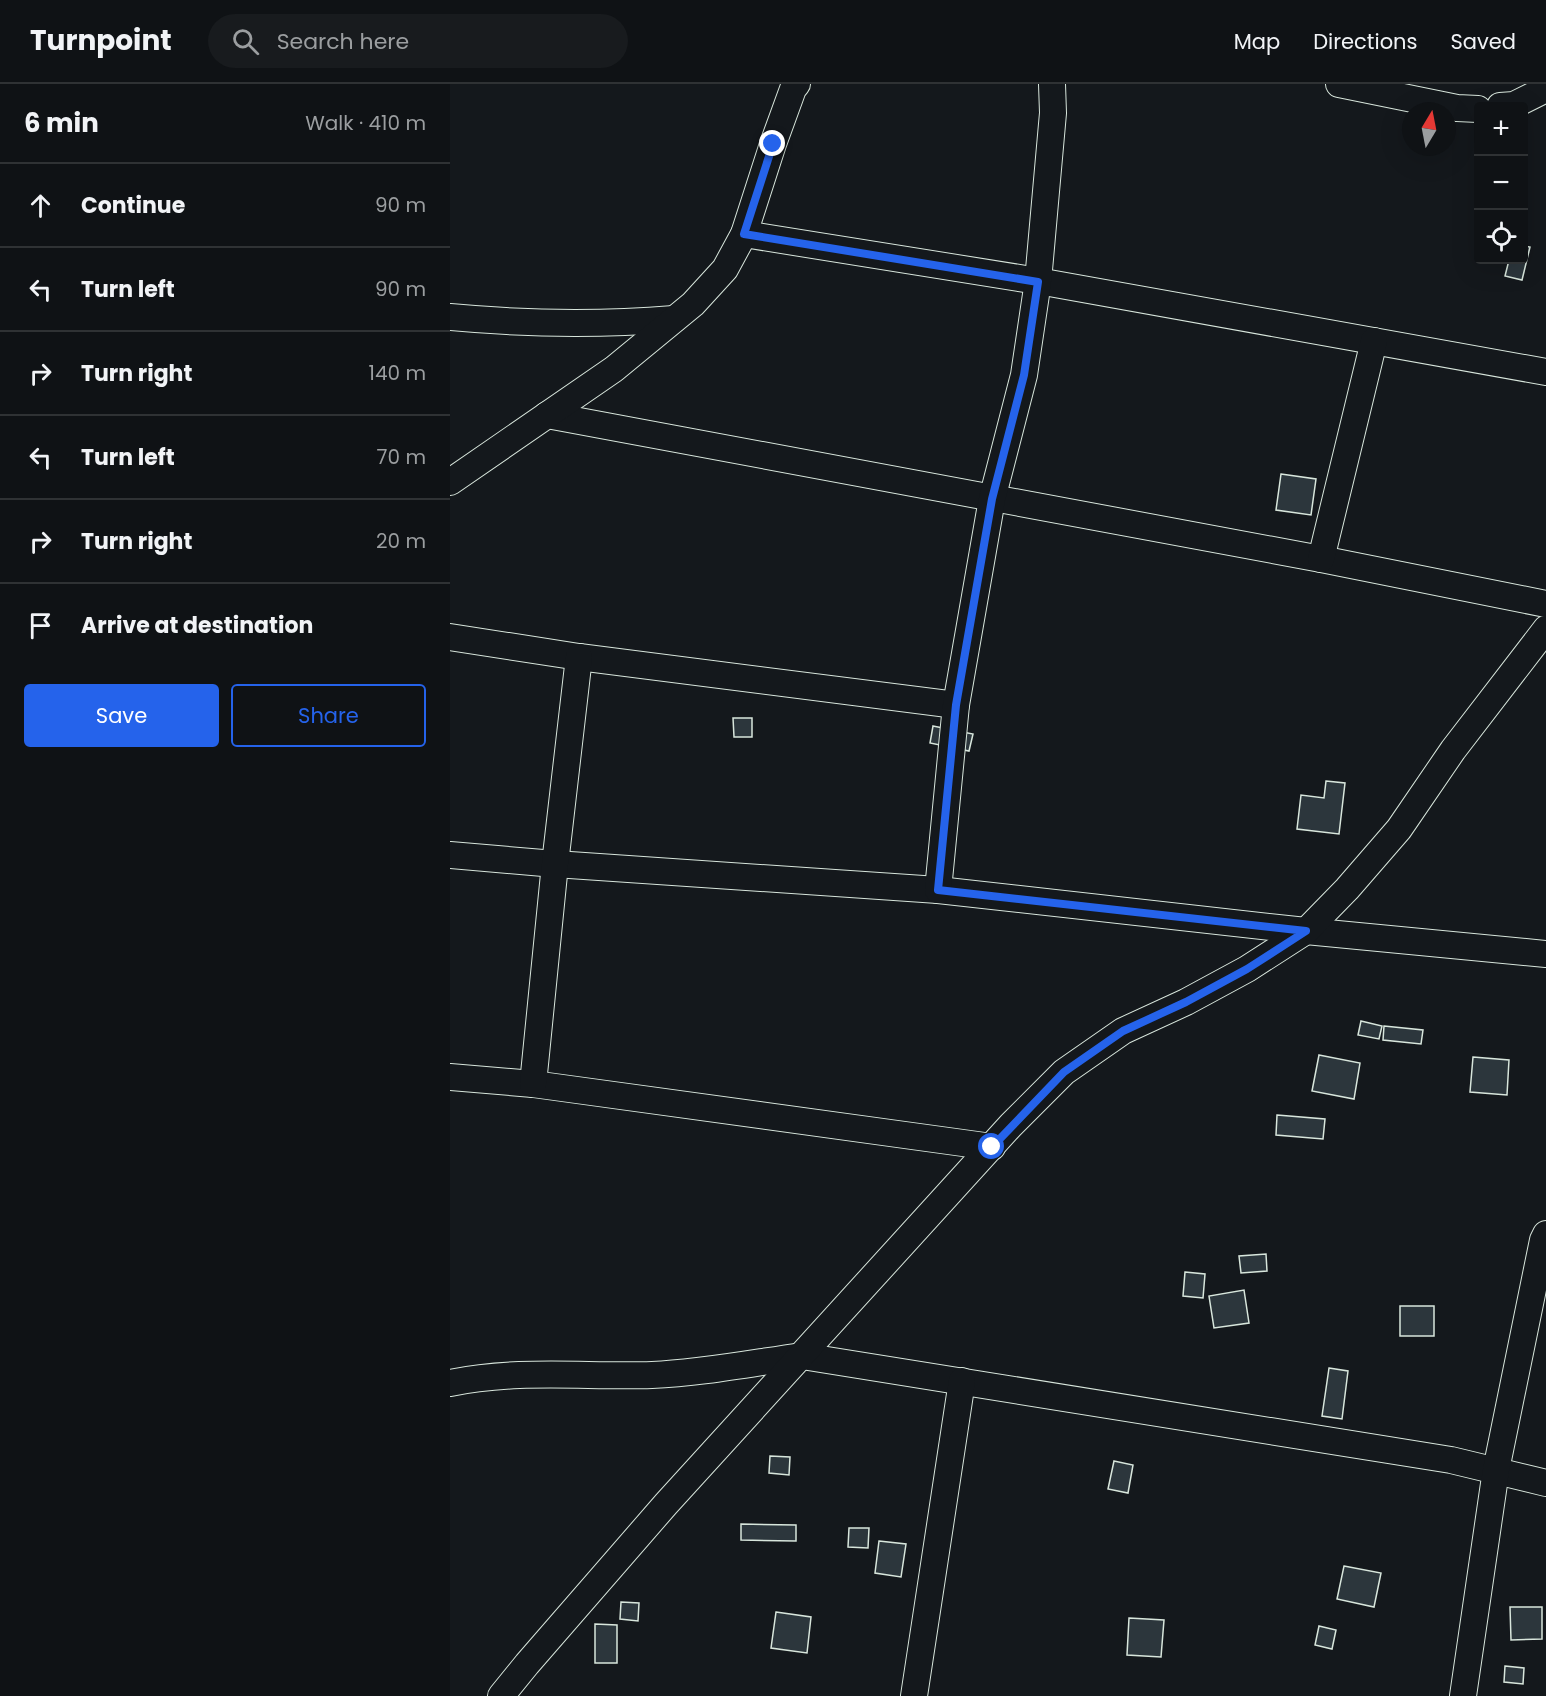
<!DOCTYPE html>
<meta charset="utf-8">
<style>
:root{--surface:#0f1215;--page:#181b1e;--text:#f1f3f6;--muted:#9b9ea0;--line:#2f3234;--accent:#2563eb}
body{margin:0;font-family:Poppins,sans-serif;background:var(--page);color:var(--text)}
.controls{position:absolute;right:18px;top:18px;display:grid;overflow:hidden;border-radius:6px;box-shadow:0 6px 24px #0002}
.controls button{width:54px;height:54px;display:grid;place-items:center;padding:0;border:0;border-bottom:2px solid var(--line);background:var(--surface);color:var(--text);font:30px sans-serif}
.compass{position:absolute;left:952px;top:18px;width:54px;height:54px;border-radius:50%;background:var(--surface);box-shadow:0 6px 24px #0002;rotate:10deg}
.stop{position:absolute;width:18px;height:18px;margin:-14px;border:4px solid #2563eb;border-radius:50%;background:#fff}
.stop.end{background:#2563eb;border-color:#fff;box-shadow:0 2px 6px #0008}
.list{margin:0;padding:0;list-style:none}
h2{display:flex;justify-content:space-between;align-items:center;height:78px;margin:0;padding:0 24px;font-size:26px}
h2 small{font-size:20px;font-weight:400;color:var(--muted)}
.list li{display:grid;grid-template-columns:39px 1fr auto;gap:18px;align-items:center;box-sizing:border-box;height:84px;padding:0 24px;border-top:2px solid var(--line)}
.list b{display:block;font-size:22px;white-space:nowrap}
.list em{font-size:20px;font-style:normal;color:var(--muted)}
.actions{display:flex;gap:12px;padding:18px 24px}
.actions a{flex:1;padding:14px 0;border:2px solid var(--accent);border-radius:6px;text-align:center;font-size:21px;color:var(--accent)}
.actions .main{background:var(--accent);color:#fff}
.icon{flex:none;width:33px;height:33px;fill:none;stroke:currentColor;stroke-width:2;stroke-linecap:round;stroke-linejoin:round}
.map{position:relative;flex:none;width:1096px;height:1612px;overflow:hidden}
header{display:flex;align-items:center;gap:36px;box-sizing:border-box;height:84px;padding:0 30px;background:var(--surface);border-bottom:2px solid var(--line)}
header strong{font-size:28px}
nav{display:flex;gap:33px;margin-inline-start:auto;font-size:21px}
.search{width:420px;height:54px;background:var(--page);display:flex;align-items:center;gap:15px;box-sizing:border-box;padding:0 21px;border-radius:33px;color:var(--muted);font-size:22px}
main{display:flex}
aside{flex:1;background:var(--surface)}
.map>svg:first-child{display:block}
.building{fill:#2c363c;stroke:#d8e6dc;stroke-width:1.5}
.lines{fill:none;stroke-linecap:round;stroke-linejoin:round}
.minor-casing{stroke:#d8e6dc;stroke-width:28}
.minor{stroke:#14181c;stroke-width:26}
.route{stroke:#2563eb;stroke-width:8}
</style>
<header>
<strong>Turnpoint</strong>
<div class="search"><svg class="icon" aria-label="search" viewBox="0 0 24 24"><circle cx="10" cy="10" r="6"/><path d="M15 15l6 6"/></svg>Search here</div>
<nav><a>Map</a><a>Directions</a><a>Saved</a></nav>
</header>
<main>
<aside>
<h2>6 min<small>Walk · 410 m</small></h2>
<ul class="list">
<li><svg class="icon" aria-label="ahead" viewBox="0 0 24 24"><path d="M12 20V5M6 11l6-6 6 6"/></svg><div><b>Continue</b></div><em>90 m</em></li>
<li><svg class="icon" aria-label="left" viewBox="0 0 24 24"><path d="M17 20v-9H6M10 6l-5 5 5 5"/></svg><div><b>Turn left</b></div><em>90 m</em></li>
<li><svg class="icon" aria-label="right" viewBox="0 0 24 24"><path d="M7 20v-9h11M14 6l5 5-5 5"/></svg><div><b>Turn right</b></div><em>140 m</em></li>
<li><svg class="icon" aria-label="left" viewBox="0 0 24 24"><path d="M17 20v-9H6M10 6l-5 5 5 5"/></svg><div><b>Turn left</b></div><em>70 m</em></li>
<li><svg class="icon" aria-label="right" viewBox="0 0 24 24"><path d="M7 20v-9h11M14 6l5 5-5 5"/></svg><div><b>Turn right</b></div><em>20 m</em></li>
<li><svg class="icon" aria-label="arrive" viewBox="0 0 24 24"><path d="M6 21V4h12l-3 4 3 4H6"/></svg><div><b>Arrive at destination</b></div></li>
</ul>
<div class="actions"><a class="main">Save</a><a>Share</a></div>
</aside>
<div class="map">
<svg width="1096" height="1612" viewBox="0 0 1096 1612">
<rect width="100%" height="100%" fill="#14181c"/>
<g class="building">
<path d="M1074,162L1080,163L1072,196L1055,192L1059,176H1074Z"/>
<path d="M831,390L866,395L861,431L826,426Z"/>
<path d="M283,634H302V653H284Z"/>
<path d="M483,642L523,650L519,667L480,659Z"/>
<path d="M876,697L895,699L889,750L847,745L851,711L874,714Z"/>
<path d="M911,937L932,942L929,955L908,951Z"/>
<path d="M934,942L973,946L971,960L933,956Z"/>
<path d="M869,971L910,979L904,1015L862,1007Z"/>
<path d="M1023,973L1059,976L1057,1011L1020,1008Z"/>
<path d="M827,1031L875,1035L873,1055L826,1051Z"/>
<path d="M816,1170L817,1187L791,1189L789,1172Z"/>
<path d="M735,1188L755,1190L753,1214L733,1212Z"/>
<path d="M794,1206L799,1239L764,1244L759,1212Z"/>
<rect x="950" y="1222" width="34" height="30"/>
<path d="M879,1284L898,1287L892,1335L872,1332Z"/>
<path d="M320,1372L340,1373L339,1391L319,1389Z"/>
<path d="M664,1377L683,1381L678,1409L658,1405Z"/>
<path d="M291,1440L346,1441V1457L291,1456Z"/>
<path d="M399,1444H419L418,1464L398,1463Z"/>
<path d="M429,1457L456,1460L451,1493L425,1489Z"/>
<path d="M894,1482L931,1489L924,1523L887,1515Z"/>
<path d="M171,1518L189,1519L188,1537L170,1535Z"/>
<path d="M1060,1523H1092V1555L1061,1556Z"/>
<path d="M326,1528L361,1533L357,1569L321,1564Z"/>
<path d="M679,1534L714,1536L711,1573L677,1571Z"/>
<path d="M145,1540L167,1541V1579H145Z"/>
<path d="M869,1542L886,1546L882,1565L865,1561Z"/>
<path d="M1055,1582L1074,1584L1073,1600L1054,1598Z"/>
</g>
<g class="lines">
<defs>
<g id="minor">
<path d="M889,0L1007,24L1028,25"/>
<path d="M1050,22L1064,21L1096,5"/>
<path d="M294,150L588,197L1096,288"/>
<path d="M0,233C75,240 149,241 224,235"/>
<path d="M97,331L871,475L1096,520"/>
<path d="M0,398L164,285L243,220L275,185L294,150L323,60L343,5L347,0"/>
<path d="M871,475L924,257"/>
<path d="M0,553L129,573L506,621"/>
<path d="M0,771L105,780L488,806L856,847L1096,870"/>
<path d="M488,806L506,621L542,415L574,291L588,197L603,29L602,0"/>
<path d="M0,993L83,1000L542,1063"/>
<path d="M83,1000L105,780L129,573"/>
<path d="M0,1299C67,1285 134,1293 202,1291C252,1289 302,1279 352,1272L1001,1376L1096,1399"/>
<path d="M51,1612L77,1580L216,1420L561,1041L614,988L673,947L736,918L797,885L856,847L897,805L949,745L1003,666L1096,545"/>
<path d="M464,1612L512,1297"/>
<path d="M1013,1612L1046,1386L1093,1156L1096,1150"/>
</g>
</defs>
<use href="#minor" class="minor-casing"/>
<use href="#minor" class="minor"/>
</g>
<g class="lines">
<path class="route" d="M323,60L294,150L588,198L574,291L542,415L506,621L488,806L856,847L797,885L736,918L673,947L614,988L542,1063"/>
</g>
</svg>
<div class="controls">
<button>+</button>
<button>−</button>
<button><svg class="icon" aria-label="locate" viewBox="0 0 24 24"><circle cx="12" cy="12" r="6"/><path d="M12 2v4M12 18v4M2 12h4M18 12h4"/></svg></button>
</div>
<svg class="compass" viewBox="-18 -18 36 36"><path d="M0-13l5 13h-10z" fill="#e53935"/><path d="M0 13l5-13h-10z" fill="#9b9ea0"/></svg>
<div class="stop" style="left:542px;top:1063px"></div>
<div class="stop end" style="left:323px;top:60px"></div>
</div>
</main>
